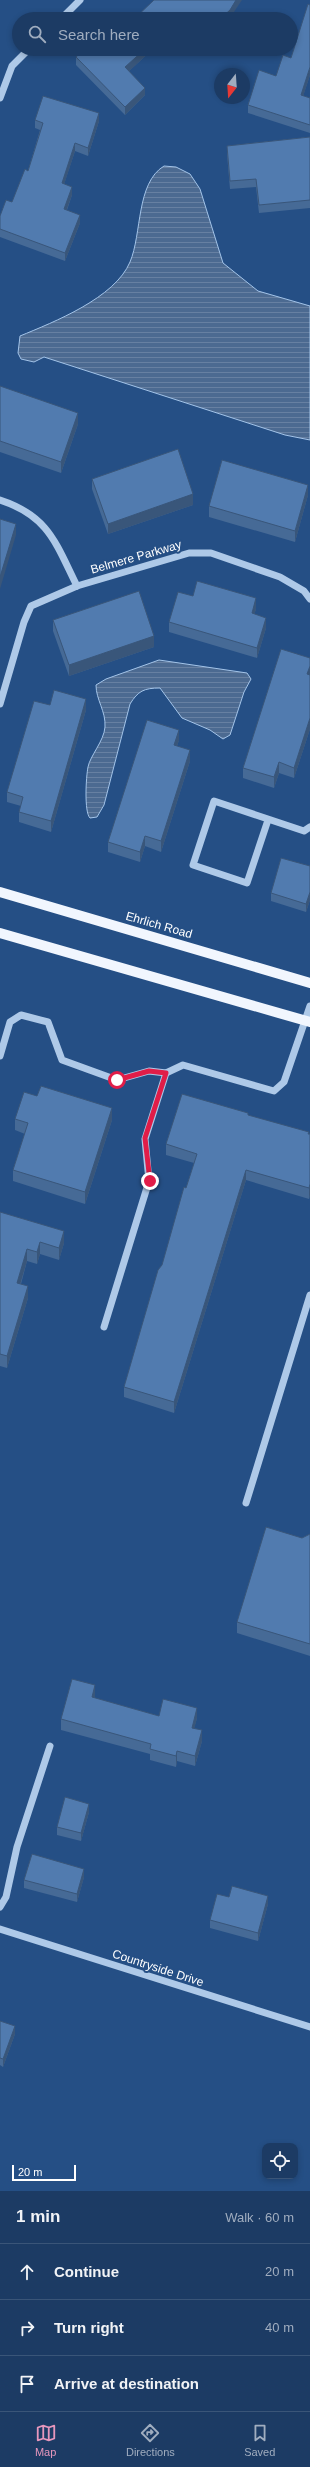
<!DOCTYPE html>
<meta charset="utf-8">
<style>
:root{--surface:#1c3b64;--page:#25426a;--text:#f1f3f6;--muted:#a0adbf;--line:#3a5578;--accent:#e797bd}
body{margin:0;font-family:Helvetica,sans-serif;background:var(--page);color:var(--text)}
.controls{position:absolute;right:12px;bottom:12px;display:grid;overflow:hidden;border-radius:8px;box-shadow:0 2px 6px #0003}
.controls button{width:36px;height:36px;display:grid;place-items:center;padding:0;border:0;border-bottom:1px solid var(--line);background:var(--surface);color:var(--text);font:20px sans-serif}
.compass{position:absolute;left:214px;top:68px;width:36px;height:36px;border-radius:50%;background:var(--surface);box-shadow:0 2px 6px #0003;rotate:197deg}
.scale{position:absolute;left:12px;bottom:10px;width:64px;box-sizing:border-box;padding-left:4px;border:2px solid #fff;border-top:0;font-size:11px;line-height:14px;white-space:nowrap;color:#fff;-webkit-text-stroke:3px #254f85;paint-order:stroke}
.stop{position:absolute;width:12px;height:12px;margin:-9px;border:3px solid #e11d48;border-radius:50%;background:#fff}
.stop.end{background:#e11d48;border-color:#fff;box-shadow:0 1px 4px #0008}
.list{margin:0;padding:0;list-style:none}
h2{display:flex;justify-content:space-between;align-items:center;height:52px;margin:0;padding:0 16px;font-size:17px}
h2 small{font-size:13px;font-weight:400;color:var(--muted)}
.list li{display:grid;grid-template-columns:26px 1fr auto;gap:12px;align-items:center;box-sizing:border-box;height:56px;padding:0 16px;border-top:1px solid var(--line)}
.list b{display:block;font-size:15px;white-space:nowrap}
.list em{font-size:13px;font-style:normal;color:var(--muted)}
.icon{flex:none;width:22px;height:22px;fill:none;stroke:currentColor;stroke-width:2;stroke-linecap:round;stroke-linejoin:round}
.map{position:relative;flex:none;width:310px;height:2191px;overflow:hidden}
.search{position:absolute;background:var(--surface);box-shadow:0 2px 6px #0003;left:12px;right:12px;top:12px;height:44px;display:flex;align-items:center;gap:10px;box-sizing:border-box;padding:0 14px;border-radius:22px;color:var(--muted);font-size:15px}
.sheet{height:220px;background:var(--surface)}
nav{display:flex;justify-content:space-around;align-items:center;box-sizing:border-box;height:56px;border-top:1px solid var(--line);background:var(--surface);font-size:11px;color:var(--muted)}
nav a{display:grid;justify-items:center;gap:2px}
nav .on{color:var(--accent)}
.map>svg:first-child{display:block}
.water{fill:url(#water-rules);stroke:#a3c4e9}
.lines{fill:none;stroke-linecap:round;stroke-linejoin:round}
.minor{stroke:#aec9e8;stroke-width:7}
.major{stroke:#f1f6fe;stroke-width:10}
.wall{fill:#466a96}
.shaded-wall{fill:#39567a}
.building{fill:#517baf;stroke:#39567a}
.route{stroke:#e11d48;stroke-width:5}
.labels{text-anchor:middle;stroke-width:4;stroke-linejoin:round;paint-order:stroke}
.street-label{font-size:12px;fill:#fff;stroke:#254f85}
</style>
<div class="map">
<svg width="310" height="2191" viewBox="0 0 310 2191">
<defs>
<pattern id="water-rules" width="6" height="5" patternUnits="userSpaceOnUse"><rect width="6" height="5" fill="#4c6a91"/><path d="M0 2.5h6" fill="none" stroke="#6780a2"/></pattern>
</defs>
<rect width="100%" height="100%" fill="#254f85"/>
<g class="water">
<path d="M164,166L176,167L190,174L200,189L223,263L258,291L310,306V440L285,435L44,357L34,362L21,359L18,353L20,336C54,322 115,298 130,262C142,234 136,183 164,166Z"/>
<path d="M159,660L247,673L251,679L244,692L230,735L223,739L210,730L182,718L160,688C144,688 138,691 130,704L104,805L97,817L90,818C84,812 86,777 88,767C90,756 104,741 105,727C106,711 96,700 96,685L106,679Z"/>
</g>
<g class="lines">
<g class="minor">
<path d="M61,19L80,0"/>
<path d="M0,98L12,66L29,49"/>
<path d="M0,500C49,516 56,544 77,586"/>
<path d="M0,704L24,622L31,606L77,586L189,553H211L280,577L304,591L310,599"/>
<path d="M268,820L247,883L193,865L214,801L304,831L310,827"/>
<path d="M0,1056L10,1022L21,1015L48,1022L62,1060L117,1080L149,1071L166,1073"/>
<path d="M104,1327L149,1181L145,1139L166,1073L183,1065L274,1091L284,1082L310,1006"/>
<path d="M246,1503L310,1295"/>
<path d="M0,1907L6,1897L17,1847L50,1746"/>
<path d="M0,1929L310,2027"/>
</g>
<g class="major">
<path d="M0,892L310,983"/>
<path d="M0,933L310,1022"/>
</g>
</g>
<g class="wall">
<path d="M310,5V75L303,96L310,98V133L248,113V105L276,76L291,58Z"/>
<path d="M85,49H153L129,71L145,95L125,115L76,65V57Z"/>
<path d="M35,120L99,121L88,156L75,151L64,184L72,195L67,210L80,223L65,261L0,237V216L12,202L28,171L40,130L35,128Z"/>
<path d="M310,137V208L259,213L256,187L230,189L227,154V146Z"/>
<path d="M0,386L78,424L61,473L0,452Z"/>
<path d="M92,479L193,505L108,534L92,489Z"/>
<path d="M308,495L295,542L209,517V506Z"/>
<path d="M193,596L256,609L254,614L266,628L257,658L169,632V622Z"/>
<path d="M53,620L154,647L69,676L53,631Z"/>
<path d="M310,658V729L294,778L279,773L274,788L243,778V768Z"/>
<path d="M50,705L86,710L51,832L19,822V812L21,806L7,802V792Z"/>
<path d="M179,740L177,746L190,761L161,852L145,846L140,862L108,852V842Z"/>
<path d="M310,866V900L306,912L271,901V893Z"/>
<path d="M248,1115L310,1134V1195L309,1199L246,1180L174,1413L124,1397V1387L194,1163L166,1155V1144Z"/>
<path d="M15,1119L112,1120L85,1204L13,1181V1170L25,1134L15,1130Z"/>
<path d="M0,1212L64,1243L59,1260L40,1254L37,1264L27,1261L21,1284L28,1298L7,1368L0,1366Z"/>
<path d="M310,1534V1656L237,1633V1622L302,1538Z"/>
<path d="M95,1696L94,1698L159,1716L197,1718L194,1728L202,1741L195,1766L177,1761L176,1767L150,1760V1754L61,1730V1719Z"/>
<path d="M89,1812L81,1841L57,1835V1827Z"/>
<path d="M84,1877L77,1902L24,1888V1880Z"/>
<path d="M229,1897L268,1904L258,1941L210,1928V1920Z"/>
<path d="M0,2021L15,2034L3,2067L0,2065Z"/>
</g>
<g class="shaded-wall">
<path d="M236,0H242L230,18L228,19H220Z"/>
<path d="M145,49H153L125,75V67Z"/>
<path d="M310,67V75L301,103V95Z"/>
<path d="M145,88V95L125,115V107Z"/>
<path d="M99,113V121L88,156V148Z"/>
<path d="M75,143V151L62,191V183Z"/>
<path d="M72,187V195L64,217V209Z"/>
<path d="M80,215V223L65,261V253Z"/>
<path d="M78,413V424L61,473V462Z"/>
<path d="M308,485V495L295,542V531Z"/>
<path d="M193,494V505L108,534V524Z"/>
<path d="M16,524V535L0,589V577Z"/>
<path d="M256,598V609L252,624V613Z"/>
<path d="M266,618V628L257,658V648Z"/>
<path d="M154,636V647L69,676V665Z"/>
<path d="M310,666V676L307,674Z"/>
<path d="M86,699V710L51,832V821Z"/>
<path d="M310,718V729L294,778V768Z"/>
<path d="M179,730V740L174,756V745Z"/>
<path d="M190,750V761L161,852V841Z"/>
<path d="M279,762V773L274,788V777Z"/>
<path d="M145,836V846L140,862V852Z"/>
<path d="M310,892V900L306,912V904Z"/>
<path d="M112,1108V1120L85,1204V1192Z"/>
<path d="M246,1170V1180L174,1413V1402Z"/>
<path d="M310,1184V1195L309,1199V1188Z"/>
<path d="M64,1231V1243L59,1260V1248Z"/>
<path d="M40,1242V1254L37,1264V1252Z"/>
<path d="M27,1249V1261L17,1295V1283Z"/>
<path d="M28,1286V1298L7,1368V1356Z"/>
<path d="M95,1685V1696L92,1707V1697Z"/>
<path d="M197,1708V1718L192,1738V1728Z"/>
<path d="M202,1730V1741L195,1766V1756Z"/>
<path d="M177,1751V1761L176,1767V1756Z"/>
<path d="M89,1804V1812L81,1841V1833Z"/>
<path d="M84,1869V1877L77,1902V1894Z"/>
<path d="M268,1896V1904L258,1941V1933Z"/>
<path d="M15,2026V2034L3,2067V2059Z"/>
</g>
<g class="building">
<path d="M154,0H236L230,10L220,19H134Z"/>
<path d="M308,4L310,5V67L301,95L310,98V125L248,105L259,70L276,76L283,55L291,58Z"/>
<path d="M85,49H145L125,67L145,88L125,107L76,57Z"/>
<path d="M43,96L99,113L88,148L75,143L62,183L72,187L64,209L80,215L65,253L0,229V216L6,200L12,202L25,169L28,171L43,123L35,120Z"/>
<path d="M310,137V200L259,205L256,179L230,181L227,146Z"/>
<path d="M0,386L78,413L61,462L0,441Z"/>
<path d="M178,449L193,494L108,524L92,479Z"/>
<path d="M222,460L308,485L295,531L209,506Z"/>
<path d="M0,519L16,524L0,577Z"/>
<path d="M197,581L256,598L252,613L266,618L257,648L169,622L178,592L193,596Z"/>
<path d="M139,591L154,636L69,665L53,620Z"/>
<path d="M281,649L310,658V666L307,674L310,675V718L294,768L279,762L274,777L243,768Z"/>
<path d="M54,690L86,699L51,821L19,812L23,797L7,792L34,701L50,705Z"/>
<path d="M147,720L179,730L174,745L190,750L161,841L145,836L140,852L108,842Z"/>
<path d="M281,858L310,866V892L306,904L271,893Z"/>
<path d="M41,1086L112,1108L85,1192L13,1170L28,1123L15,1119L24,1092L37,1096Z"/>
<path d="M182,1094L248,1113V1115L309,1132L308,1134H310V1184L309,1188L246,1170L174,1402L124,1387L158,1270L162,1265L184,1187L186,1188L197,1154L166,1144Z"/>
<path d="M0,1212L64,1231L59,1248L40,1242L37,1252L27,1249L17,1283L28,1286L7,1356L0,1354Z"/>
<path d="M266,1527L302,1538L310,1534V1644L237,1622Z"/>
<path d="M72,1679L95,1685L92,1697L159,1716L163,1699L197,1708L192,1728L202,1730L195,1756L177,1751L176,1756L150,1749L151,1744L61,1719Z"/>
<path d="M65,1797L89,1804L81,1833L57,1827Z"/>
<path d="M32,1854L84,1869L77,1894L24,1880Z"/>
<path d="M232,1886L268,1896L258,1933L210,1920L217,1894L229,1897Z"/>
<path d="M0,2021L15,2026L3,2059L0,2058Z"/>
</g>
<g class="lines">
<path class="route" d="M117,1080L149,1071L166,1073L145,1138L150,1181"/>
</g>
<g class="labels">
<g class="street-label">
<text transform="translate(136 557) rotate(-16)" y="4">Belmere Parkway</text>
<text transform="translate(159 925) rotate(16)" y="4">Ehrlich Road</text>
<text transform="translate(158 1968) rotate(18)" y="4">Countryside Drive</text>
</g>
</g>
</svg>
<div class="controls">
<button><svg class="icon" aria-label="locate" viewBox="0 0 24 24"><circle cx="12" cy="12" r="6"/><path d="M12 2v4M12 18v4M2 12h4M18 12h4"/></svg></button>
</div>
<svg class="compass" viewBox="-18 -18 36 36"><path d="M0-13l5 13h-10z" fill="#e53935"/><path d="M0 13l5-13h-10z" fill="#a0adbf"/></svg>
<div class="scale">20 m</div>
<div class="stop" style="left:117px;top:1080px"></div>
<div class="stop end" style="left:150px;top:1181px"></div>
<div class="search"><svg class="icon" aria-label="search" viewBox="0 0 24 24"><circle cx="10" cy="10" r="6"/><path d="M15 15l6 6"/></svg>Search here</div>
</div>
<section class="sheet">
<h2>1 min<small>Walk · 60 m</small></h2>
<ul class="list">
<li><svg class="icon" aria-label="ahead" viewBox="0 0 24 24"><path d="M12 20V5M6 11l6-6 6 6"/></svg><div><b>Continue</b></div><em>20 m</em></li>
<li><svg class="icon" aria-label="right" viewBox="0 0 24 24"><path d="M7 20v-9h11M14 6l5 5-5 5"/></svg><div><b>Turn right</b></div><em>40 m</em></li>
<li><svg class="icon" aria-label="arrive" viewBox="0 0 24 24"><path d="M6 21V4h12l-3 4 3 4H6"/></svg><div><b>Arrive at destination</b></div></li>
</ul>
</section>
<nav>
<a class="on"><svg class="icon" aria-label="map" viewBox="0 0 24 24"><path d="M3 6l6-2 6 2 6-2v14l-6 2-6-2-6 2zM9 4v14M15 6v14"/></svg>Map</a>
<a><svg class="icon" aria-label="directions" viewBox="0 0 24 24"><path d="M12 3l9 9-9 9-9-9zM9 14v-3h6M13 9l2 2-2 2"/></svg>Directions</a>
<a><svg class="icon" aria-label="saved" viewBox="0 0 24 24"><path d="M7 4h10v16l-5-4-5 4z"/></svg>Saved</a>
</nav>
